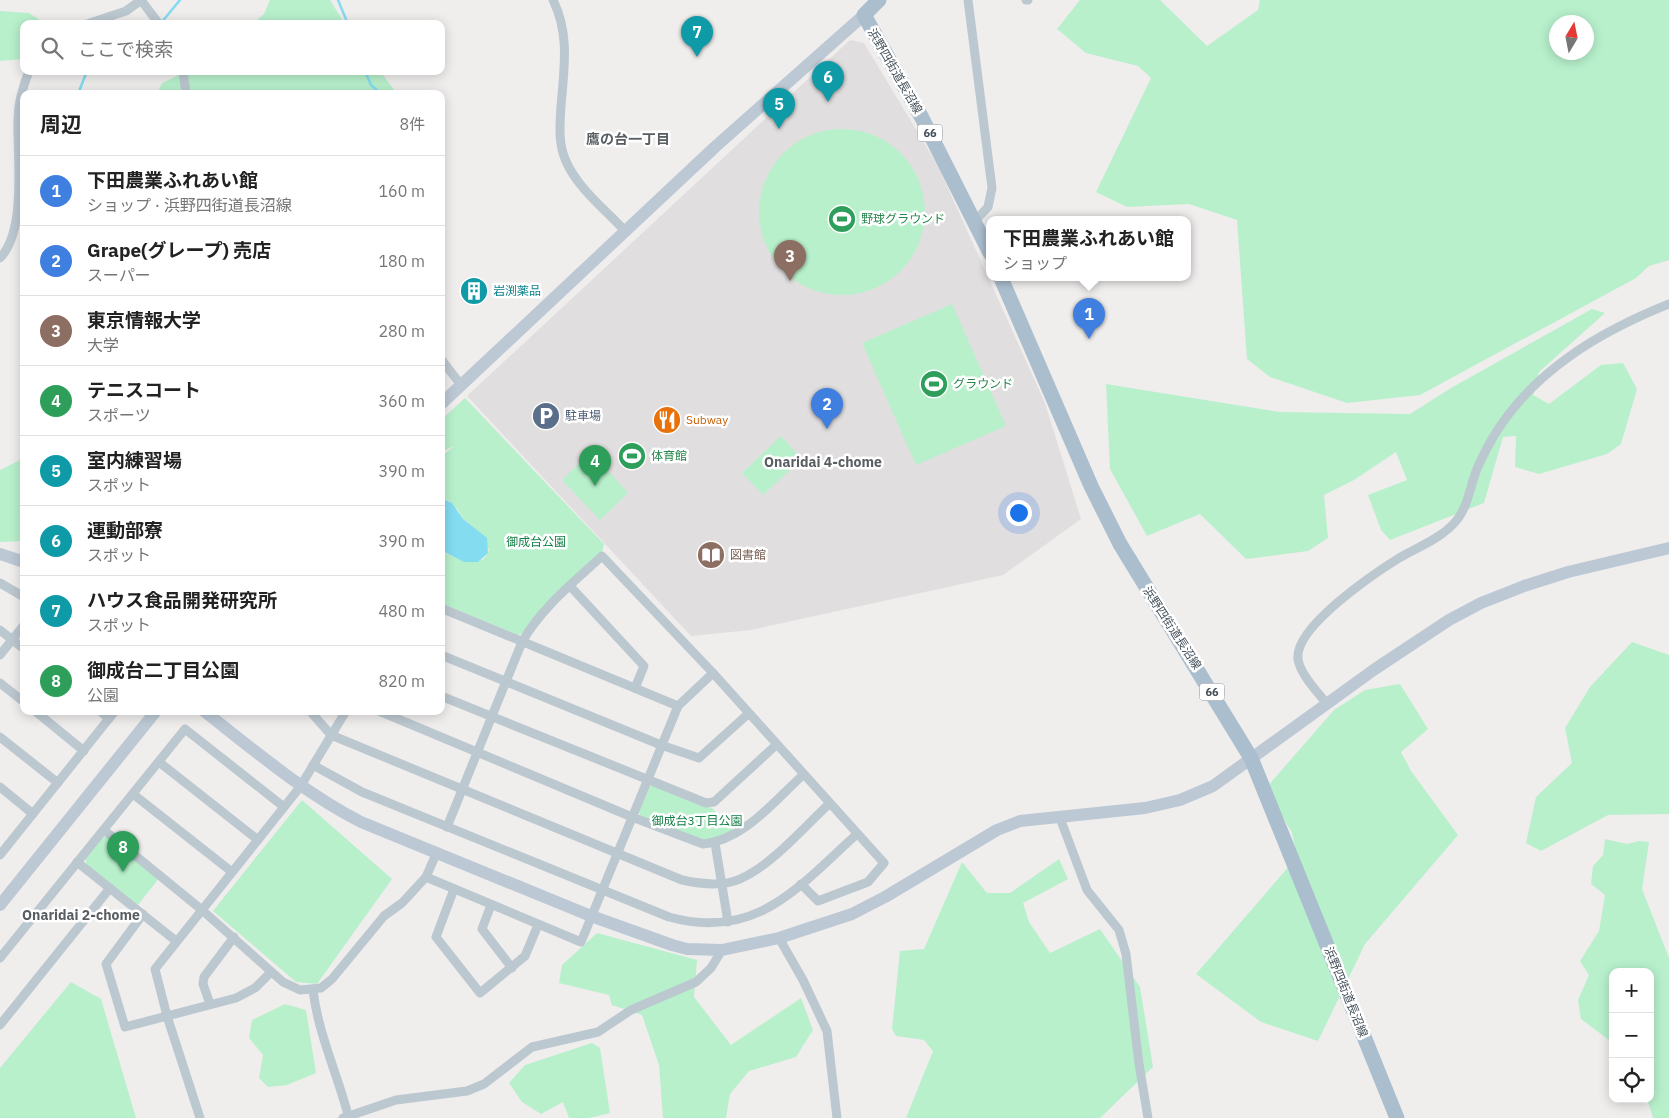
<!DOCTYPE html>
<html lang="ja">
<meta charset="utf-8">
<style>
:root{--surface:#fff;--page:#f6f6f6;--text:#222;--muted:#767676;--line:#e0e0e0;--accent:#1075e6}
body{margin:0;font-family:"IBM Plex Sans","Noto Sans JP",sans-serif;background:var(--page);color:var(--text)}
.controls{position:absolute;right:15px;bottom:15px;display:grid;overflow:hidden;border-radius:10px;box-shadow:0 2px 12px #0003}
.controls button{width:45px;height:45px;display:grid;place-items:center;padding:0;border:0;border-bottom:1px solid var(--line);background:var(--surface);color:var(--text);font:25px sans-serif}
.compass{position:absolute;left:1549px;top:15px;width:45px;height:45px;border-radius:50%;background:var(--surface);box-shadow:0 2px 12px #0003;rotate:10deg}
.you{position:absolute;left:1018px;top:512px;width:18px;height:18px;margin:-12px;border:4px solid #fff;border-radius:50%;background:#1a73e8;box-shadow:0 0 0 8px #1a73e833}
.badge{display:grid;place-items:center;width:32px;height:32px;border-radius:50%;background:var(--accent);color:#fff;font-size:16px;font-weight:700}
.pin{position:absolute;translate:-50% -41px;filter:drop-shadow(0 1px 2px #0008)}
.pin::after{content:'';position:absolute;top:26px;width:18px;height:15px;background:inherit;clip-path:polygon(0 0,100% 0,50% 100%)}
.popup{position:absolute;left:986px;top:216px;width:205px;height:65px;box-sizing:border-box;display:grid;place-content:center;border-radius:10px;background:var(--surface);filter:drop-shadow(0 1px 4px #0005);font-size:16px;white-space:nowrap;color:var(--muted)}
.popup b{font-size:19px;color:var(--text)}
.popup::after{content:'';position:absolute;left:50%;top:100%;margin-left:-10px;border:10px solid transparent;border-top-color:var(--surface)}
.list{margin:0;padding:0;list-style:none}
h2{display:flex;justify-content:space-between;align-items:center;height:65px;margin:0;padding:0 20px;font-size:21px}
h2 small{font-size:16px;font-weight:400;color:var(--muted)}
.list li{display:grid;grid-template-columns:32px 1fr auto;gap:15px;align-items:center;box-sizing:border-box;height:70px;padding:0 20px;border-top:1px solid var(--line)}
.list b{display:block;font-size:19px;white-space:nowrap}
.list p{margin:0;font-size:16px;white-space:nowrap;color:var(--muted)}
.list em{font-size:16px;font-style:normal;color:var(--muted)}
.icon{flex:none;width:28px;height:28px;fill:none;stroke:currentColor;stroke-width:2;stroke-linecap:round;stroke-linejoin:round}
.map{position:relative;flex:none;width:1669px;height:1118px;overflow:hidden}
.search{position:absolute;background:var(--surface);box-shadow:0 2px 12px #0003;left:20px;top:20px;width:425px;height:55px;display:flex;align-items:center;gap:12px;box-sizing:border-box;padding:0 18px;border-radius:10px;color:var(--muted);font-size:19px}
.panel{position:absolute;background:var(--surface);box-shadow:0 2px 12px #0003;left:20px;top:90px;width:425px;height:625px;border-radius:10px}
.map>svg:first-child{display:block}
.education{fill:#e1dedf}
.green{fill:#b8f0cc;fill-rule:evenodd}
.water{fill:#83dcf0}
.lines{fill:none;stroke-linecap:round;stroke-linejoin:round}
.stream{stroke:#83dcf0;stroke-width:2.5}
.street{stroke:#bcc8d0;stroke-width:9}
.secondary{stroke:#bcc9d5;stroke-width:12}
.primary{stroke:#abbece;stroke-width:15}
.labels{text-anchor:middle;stroke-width:5;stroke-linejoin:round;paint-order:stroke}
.shield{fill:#fff;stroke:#7c858c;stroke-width:1}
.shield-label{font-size:11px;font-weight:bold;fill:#44515b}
.street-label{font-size:12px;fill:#44515b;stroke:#fff}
.leisure-label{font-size:12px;fill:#27864d;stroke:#fff;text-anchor:start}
.culture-label{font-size:12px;fill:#0d838f;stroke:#fff;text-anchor:start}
.service-label{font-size:12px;fill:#4e5e75;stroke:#fff;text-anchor:start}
.food-label{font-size:12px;fill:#c56008;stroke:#fff;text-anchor:start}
.park-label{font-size:12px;fill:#127f45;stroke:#fff}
.education-label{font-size:12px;fill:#785e54;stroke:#fff;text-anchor:start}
.neighbourhood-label{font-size:14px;font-weight:bold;fill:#595e62;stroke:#fff}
</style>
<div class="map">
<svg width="1669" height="1118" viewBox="0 0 1669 1118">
<rect width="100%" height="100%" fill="#f0eded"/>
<path class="education" d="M850,40L864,43L938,166L1045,403L1081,519L1003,575L751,630L691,636L467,396Z"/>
<g class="green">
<path d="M270,0H330L345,24H253L264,14Z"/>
<path d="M1080,0H1160L1207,46L1258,10L1260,0H1669V260L1649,266L1636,278L1420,395L1347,403L1270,377L1247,359L1237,220L1189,204L1127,207L1096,192L1151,78L1138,66L1086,53L1057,29ZM1556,22H1586V52H1556Z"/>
<path d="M0,11L29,13L46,24H24V59L0,61Z"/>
<path d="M188,71H380L397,94H157L162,83Z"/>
<circle cx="842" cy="212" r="83"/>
<path d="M952,304L1006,426L916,465L862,343Z"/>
<path d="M1592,309L1605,313L1539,372L1533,395L1549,404L1601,365L1623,363L1637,389L1621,444L1607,454L1539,474L1515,467L1516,436L1503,437L1484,503L1390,540L1381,530L1368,495L1407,480L1396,452L1354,480L1324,495L1328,538L1308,551L1246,559L1200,514L1147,536L1110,469L1106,384L1279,412L1410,414L1451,388Z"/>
<path d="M465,398L604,544L602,552L523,633L518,635L441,603V550C455,558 483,573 489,549L471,525L463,519L458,510L449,501L441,498V457L454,446L441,452V420Z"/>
<path d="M781,436L802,459L763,495L742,473Z"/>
<path d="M591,452L628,493L600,520L562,480Z"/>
<path d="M24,458V541L0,542V470Z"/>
<path d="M1632,642L1669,655V814L1608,815L1541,851L1526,843L1536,797L1572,763L1565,728L1590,687Z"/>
<path d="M1400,684L1428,729L1401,752L1411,771L1458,835L1365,944L1318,1041L1261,1022L1196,974L1297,857L1292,833L1266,788L1334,710L1365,690Z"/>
<path d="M654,785L712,808L734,831L705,841L641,817L639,812L650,786Z"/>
<path d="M302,800L392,879L317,984L296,982L213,911Z"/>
<path d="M102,837H107L159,878L138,905L86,865V858Z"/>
<path d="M1605,839L1627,844L1639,841L1649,842L1642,889L1669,958V1118H1653L1647,1099H1650V972H1613V1043L1581,1019L1578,1000L1589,975L1580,961L1599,931L1605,895L1591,884L1593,866L1603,855Z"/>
<path d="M1059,859L1068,879L1023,903L1029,922L1050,953L1100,929L1140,987L1153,1067L1100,1118H906L933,1051L924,1040L896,1036L892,1029L900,951L924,949L962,862L987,893H1010Z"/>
<path d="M597,933L697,960L694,997L731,1045L801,998L813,1030L796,1057L749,1071L730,1094L726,1118H663L659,1065L642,1015L612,1005L609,995L559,983L562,965Z"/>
<path d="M71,982L101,999L136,1118H0V1068Z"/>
<path d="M285,1004L306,1010L316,1073L287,1085L268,1087L259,1078L263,1055L249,1038L252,1020Z"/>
<path d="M592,1043L600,1048L610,1113L589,1118H569L563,1102L541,1114L522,1102L509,1083L525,1065Z"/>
</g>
<path class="water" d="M441,498L452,503L463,519L487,538L488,553L478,562H464L441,550Z"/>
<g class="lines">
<g class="stream">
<path d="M338,0L348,24"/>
<path d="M161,23L180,0"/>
<path d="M365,71L371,85L378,91"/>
<path d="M78,94L87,71"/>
</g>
<g class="street">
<path d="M141,0L159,24"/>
<path d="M553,0C570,34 564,69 561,106C560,124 558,141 565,159C576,187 606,210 626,232"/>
<path d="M968,0L992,188L988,207L975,221"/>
<path d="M1026,0H1028"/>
<path d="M87,24L126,11L141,0"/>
<path d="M183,71L186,94"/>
<path d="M0,258C27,230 17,156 18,120C18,103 23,86 29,71"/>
<path d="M441,359L461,385"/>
<path d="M0,583L24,597"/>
<path d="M570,586L644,666L635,688"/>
<path d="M441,608L678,706"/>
<path d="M0,630L24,649"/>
<path d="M0,655L24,625"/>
<path d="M441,655L661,745L699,758L748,714"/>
<path d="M0,683L24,702"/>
<path d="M441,696L706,803L714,802L776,745"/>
<path d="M1326,703C1317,691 1300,674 1298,659C1294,627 1375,573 1399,558C1418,547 1442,538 1456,521C1468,507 1470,486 1477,469C1481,459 1487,448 1492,439C1531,372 1599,332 1669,304"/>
<path d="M35,711L84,751"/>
<path d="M100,711L109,719"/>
<path d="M310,711L331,735L682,880C700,884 722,887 740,879C772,865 803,828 829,804"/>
<path d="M379,711L632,817L703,844C744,840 774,801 803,775"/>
<path d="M0,737L58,783"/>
<path d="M159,762L258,840"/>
<path d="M313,765L362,792L669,917C757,941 798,887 857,834"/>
<path d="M0,787L33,814"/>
<path d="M133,794L232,872"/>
<path d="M1060,818L1087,890L1119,930L1126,954L1139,1064L1148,1118"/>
<path d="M447,827L522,642C542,607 573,583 602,556L713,673L884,863L868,882L818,901L801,884"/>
<path d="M104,830L202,910L283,982L300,990L321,988L332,979L384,916L402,903L426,877L437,852"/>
<path d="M715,843L728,922"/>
<path d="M0,855L115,711"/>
<path d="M77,862L176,941"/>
<path d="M426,877L581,942L678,706L713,673"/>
<path d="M454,889L436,937L480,993L525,956L538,925"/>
<path d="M491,905L482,929L512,968"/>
<path d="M143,914L106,964L125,1027L236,998L255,988L271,972"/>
<path d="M779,938L803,980L827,1031L837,1118"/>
<path d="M0,958L185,729L284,807"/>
<path d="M313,990C318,1033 337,1073 348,1115"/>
<path d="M210,1004L203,984L204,977L234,937"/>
<path d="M0,1025L110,888"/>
<path d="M200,1118L167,1016L155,969L300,787L346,711"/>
<path d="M343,1118L396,1100L467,1091L484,1084L532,1047L598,1032L631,1010L696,982L711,968L722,950"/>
</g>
<g class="secondary">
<path d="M441,404L715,147L864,15"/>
<path d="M0,554L24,562"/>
<path d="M204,711C255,751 303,792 361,822L591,916L672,945L687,949L722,950L779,938L852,914L885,897L997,830L1020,821L1145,808L1180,800L1213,786L1375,669L1449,620L1481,603L1524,586L1568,572L1669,548"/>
<path d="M0,905L156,711"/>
</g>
<g class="primary">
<path d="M879,0L864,15L922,118L990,253"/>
<path d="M1001,278L1091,486L1120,544L1251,758L1397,1118"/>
</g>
</g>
<defs>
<symbol id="stadium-disc" viewBox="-11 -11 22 22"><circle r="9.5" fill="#2e9e5b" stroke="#fff"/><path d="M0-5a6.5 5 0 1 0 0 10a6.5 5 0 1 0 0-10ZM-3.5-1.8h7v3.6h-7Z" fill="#fff"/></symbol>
<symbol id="building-disc" viewBox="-11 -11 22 22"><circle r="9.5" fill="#0f9aa8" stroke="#fff"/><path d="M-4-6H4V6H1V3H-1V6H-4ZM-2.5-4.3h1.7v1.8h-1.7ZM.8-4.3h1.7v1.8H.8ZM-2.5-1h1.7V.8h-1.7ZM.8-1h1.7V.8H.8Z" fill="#fff"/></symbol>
<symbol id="parking-disc" viewBox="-11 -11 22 22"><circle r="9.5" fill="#5c6f8a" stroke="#fff"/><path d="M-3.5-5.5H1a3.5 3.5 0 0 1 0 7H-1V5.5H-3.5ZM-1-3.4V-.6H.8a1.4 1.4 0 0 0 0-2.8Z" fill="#fff"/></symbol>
<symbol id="restaurant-disc" viewBox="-11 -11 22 22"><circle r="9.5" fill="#e8710a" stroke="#fff"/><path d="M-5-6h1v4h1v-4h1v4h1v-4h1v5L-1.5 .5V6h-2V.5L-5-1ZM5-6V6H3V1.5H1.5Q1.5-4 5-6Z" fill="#fff"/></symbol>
<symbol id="library-disc" viewBox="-11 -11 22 22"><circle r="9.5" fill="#8d6e63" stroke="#fff"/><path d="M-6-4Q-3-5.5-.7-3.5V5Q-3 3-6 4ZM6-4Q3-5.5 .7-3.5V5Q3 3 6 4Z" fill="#fff"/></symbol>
</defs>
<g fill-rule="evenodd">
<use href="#stadium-disc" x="826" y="203" width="32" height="32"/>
<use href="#building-disc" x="458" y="275" width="32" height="32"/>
<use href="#stadium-disc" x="918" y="368" width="32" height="32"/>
<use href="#parking-disc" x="530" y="400" width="32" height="32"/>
<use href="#restaurant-disc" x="651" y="404" width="32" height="32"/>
<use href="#stadium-disc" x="616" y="440" width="32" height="32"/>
<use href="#library-disc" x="695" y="539" width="32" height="32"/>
</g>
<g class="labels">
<g class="shield">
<rect x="917.5" y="124.5" width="25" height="17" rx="4"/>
<rect x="1199.5" y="683.5" width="25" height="17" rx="4"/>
</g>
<g class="shield-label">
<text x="930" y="137">66</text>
<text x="1212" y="696">66</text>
</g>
<g class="street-label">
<text transform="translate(895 71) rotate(60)" y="4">浜野四街道長沼線</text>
<text transform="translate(1172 628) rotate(57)" y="4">浜野四街道長沼線</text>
<text transform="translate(1346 992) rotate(68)" y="4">浜野四街道長沼線</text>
</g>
<g class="leisure-label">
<text x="861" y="223">野球グラウンド</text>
<text x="953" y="388">グラウンド</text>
<text x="651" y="460">体育館</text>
</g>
<g class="culture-label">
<text x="493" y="295">岩渕薬品</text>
</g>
<g class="service-label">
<text x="565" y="420">駐車場</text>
</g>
<g class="food-label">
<text x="686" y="424">Subway</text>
</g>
<g class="park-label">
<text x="536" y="546">御成台公園</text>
<text x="697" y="825">御成台3丁目公園</text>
</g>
<g class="education-label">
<text x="730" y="559">図書館</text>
</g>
<g class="neighbourhood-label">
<text x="628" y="144">鷹の台一丁目</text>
<text x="823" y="467">Onaridai 4-chome</text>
<text x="81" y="920">Onaridai 2-chome</text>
</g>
</g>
</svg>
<div class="controls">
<button>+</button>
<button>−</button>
<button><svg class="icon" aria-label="locate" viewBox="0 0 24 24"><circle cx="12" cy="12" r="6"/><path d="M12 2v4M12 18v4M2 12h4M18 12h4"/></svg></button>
</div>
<svg class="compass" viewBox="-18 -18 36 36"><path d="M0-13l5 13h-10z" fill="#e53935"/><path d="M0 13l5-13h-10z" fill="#767676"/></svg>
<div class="you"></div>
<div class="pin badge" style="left:1089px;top:339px;background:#3f7fe0">1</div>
<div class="popup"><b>下田農業ふれあい館</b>ショップ</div>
<div class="pin badge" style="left:827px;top:429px;background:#3f7fe0">2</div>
<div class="pin badge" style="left:790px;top:281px;background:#8d6e63">3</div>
<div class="pin badge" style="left:595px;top:486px;background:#2e9e5b">4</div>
<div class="pin badge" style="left:779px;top:129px;background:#0f9aa8">5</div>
<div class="pin badge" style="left:828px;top:102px;background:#0f9aa8">6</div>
<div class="pin badge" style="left:697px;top:57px;background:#0f9aa8">7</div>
<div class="pin badge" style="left:123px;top:872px;background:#2e9e5b">8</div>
<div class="search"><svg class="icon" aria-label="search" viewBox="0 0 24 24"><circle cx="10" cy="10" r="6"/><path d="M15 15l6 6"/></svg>ここで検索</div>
<section class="panel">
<h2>周辺<small>8件</small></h2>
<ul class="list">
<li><span class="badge" style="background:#3f7fe0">1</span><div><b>下田農業ふれあい館</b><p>ショップ · 浜野四街道長沼線</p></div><em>160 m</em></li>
<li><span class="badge" style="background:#3f7fe0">2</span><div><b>Grape(グレープ) 売店</b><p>スーパー</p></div><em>180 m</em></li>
<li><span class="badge" style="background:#8d6e63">3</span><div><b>東京情報大学</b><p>大学</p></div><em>280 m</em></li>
<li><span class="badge" style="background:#2e9e5b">4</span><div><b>テニスコート</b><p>スポーツ</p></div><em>360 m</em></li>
<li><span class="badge" style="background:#0f9aa8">5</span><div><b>室内練習場</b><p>スポット</p></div><em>390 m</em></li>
<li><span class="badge" style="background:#0f9aa8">6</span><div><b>運動部寮</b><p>スポット</p></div><em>390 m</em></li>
<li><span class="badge" style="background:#0f9aa8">7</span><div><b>ハウス食品開発研究所</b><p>スポット</p></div><em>480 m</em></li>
<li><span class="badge" style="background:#2e9e5b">8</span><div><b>御成台二丁目公園</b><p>公園</p></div><em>820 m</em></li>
</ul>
</section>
</div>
